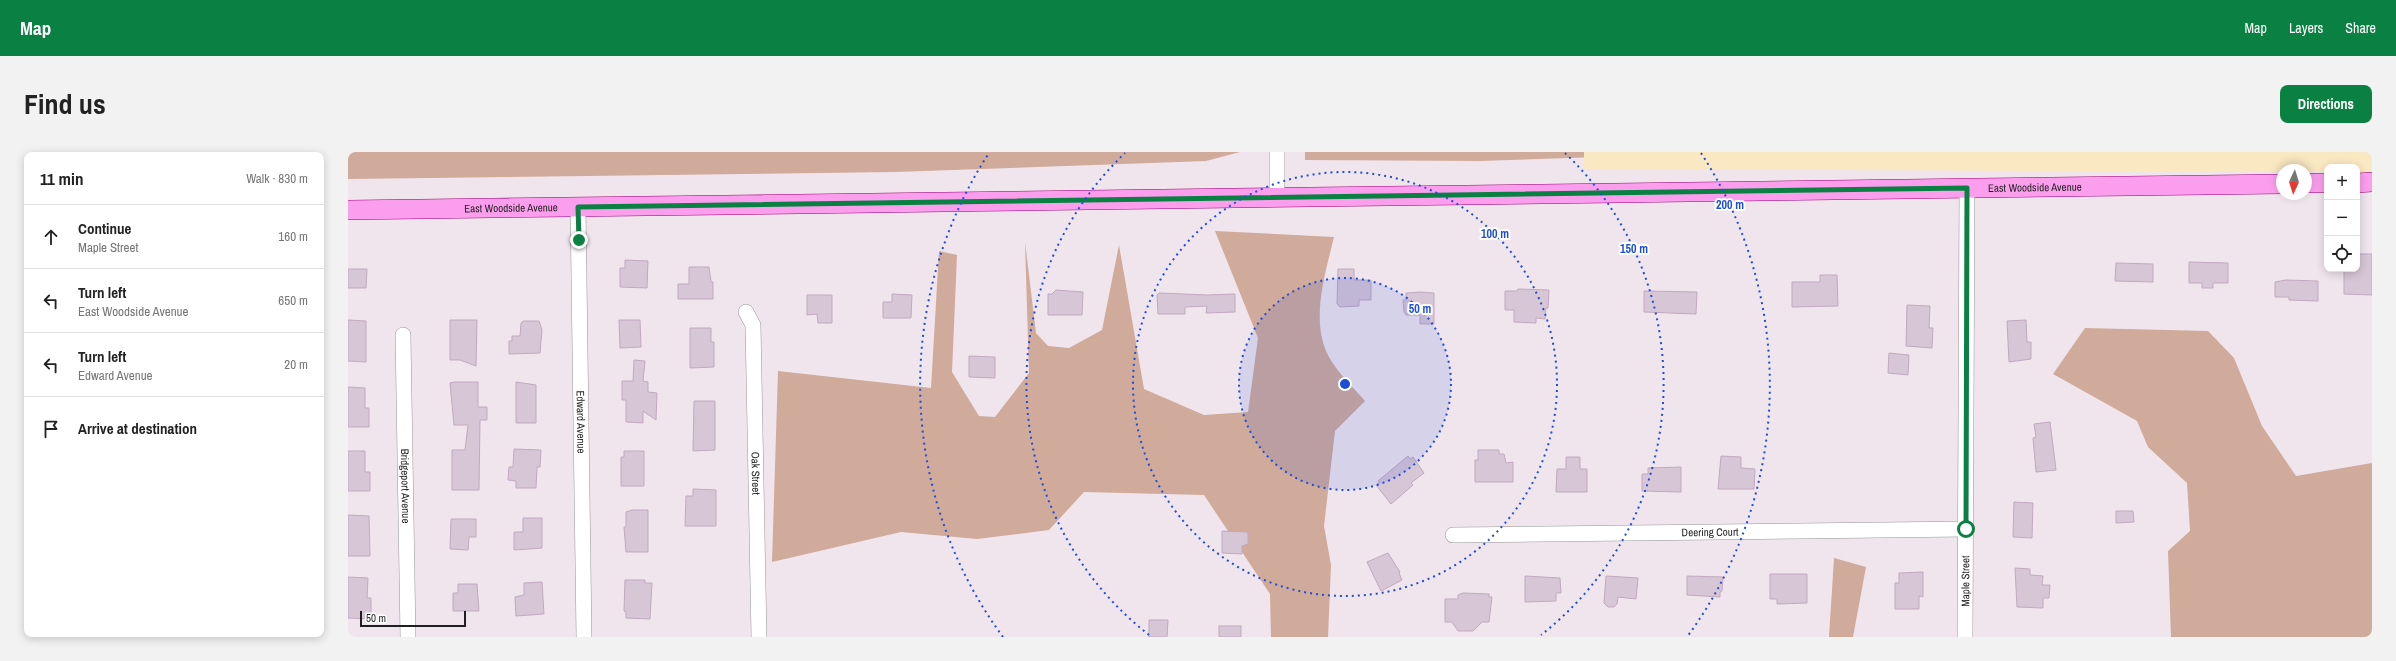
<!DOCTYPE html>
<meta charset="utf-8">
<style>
:root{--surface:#fff;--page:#f2f2f2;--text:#222;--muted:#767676;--line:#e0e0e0;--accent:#0b8043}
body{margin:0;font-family:"Archivo Narrow",sans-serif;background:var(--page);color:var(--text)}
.controls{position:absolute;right:12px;top:12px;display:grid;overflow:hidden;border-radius:8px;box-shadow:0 2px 10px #0003}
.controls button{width:36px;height:36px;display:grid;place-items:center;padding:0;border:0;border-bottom:1px solid var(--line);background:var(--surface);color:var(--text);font:20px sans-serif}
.compass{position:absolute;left:1928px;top:12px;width:36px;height:36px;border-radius:50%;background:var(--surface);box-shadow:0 2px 10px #0003;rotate:184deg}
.scale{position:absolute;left:12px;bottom:10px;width:106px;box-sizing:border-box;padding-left:4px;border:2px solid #1f1f1f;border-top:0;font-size:11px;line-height:14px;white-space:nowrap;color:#1f1f1f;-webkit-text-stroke:3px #fff;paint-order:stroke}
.stop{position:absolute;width:12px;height:12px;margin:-9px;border:3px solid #0b8043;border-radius:50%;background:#fff}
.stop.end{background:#0b8043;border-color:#fff;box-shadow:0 1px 4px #0008}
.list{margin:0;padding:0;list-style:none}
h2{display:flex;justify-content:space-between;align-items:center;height:52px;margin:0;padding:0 16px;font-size:17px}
h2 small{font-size:13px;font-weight:400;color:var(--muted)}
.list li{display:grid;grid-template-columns:26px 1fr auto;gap:12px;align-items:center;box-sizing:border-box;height:64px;padding:0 16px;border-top:1px solid var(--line)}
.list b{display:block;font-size:15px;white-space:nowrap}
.list p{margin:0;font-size:13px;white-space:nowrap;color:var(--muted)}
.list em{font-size:13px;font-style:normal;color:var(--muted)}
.icon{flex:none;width:22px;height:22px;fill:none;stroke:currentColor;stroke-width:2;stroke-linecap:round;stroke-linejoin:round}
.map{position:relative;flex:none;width:2024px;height:485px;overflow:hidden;border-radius:8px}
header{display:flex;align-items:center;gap:24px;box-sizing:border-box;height:56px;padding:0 20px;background:var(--accent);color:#fff}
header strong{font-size:19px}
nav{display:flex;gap:22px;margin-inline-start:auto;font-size:14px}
.intro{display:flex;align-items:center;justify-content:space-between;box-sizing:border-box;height:96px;padding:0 24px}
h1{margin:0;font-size:28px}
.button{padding:10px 18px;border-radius:8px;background:var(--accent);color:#fff;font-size:14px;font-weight:700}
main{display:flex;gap:24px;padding:0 24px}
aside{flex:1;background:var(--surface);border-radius:8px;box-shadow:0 2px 10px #0003}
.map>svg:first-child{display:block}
.forest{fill:#d0aa9a}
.park{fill:#fae8c3}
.building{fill:#d7c6d6;stroke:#c2a8c1}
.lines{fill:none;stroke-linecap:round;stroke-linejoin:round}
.minor-casing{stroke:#969696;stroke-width:16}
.major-casing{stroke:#9a0073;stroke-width:20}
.minor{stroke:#fff;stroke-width:15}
.major{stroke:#fc9eee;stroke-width:19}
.route{stroke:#0b8043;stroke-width:5}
.ring{fill:none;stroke:#1d4ed8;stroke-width:2;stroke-dasharray:2 4}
.labels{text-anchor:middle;stroke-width:4;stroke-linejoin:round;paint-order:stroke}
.street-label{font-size:11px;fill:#1f1f1f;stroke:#fff}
.centre{fill:#1d4ed8;stroke:#fff;stroke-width:2}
.ring-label{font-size:12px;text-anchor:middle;font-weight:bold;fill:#1d4ed8;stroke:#fff;stroke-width:4;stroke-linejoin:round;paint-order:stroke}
</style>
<header>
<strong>Map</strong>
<nav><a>Map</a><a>Layers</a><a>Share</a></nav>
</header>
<div class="intro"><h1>Find us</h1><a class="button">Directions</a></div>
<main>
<aside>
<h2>11 min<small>Walk · 830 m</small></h2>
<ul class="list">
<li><svg class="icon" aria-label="ahead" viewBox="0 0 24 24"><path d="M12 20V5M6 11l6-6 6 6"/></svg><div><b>Continue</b><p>Maple Street</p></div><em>160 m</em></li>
<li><svg class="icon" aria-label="left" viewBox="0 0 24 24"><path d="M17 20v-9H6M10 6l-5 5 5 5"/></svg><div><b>Turn left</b><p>East Woodside Avenue</p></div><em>650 m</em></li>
<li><svg class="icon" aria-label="left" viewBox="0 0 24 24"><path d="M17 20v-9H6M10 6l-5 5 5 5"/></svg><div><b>Turn left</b><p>Edward Avenue</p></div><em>20 m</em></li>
<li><svg class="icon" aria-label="arrive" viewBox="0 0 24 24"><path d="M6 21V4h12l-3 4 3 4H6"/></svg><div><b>Arrive at destination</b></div></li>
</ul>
</aside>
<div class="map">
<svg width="2024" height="485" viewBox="0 0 2024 485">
<rect width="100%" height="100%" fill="#f0e5ed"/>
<g class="forest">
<path d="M0,0H892L858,9L547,20L0,27Z"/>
<path d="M957,0H2024L1249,5L1132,9L957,8Z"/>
<path d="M867,79L986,85C977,123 960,174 984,210C993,224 1006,236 1017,249L987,279L976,374L983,413L980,485H923L922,442L856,343L736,340L701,378L629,387L553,380L424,410L430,219L583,236L591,99L609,103L604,220L631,264L647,265L681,221L677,90L688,181L700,194L721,196L754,178L771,93L796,237L856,263L900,260L910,186Z"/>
<path d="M1737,176L1860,179L1886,206L1914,274L1948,324L2024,311V485H1823L1820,399L1842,379L1839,331L1800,295L1789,269L1705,222Z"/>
<path d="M1486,406L1518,415L1505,485H1481Z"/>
</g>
<path class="park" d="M1236,0H2024V21H2009V15H1979V20H1958V18H1934V20L1236,17Z"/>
<g class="building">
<path d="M2009,102H2024V143L1996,142V117H2009Z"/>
<path d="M277,108L300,109L299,136L272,135V116H277Z"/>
<path d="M1841,110L1880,111V131H1865V136H1854V131H1841Z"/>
<path d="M1768,111L1805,112V130L1767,129Z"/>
<path d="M341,115H361L363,130H365V147H330V132H341Z"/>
<path d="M0,117H19L18,136H0Z"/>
<path d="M990,117H1006V128H1023V148H1011V154L992,155L989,152Z"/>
<path d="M1472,123H1489L1490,154L1444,155V130H1472Z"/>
<path d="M1938,128L1970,129V149L1941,148V145H1927V130Z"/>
<path d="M1170,137L1201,138L1200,156H1198L1197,167L1188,166V171L1166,170V158H1157V139H1169Z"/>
<path d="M708,138L735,140L734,163H700V142H704Z"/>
<path d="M1296,139L1349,140L1348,162L1296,160Z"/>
<path d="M1073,140L1086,141V172H1072V163H1058L1056,160L1055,148H1058V141Z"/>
<path d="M811,141L859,143L887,142V160L858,161L859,154L837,155V162H810L809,143Z"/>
<path d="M544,142L564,143L563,166H535V150H544Z"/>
<path d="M459,143H484V171H470L469,162L459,163Z"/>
<path d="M1559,153L1582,154L1581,176H1585L1584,196L1558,194Z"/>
<path d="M0,168L18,169V210L0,209Z"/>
<path d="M102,168H129L128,214L112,208H102Z"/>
<path d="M271,168H292L293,195L272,196Z"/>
<path d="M1678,168L1679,190H1683V207L1661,210L1659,169Z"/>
<path d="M175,169H191L194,178L192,201L161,202V189H164V184H172L173,171Z"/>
<path d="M342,176H363V190H366V215L342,216Z"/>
<path d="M1541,201L1561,203L1560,223L1540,221Z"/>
<path d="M621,204L647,205V226L621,225Z"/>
<path d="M286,208L297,209L295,229L300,230V240L309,241L308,268L295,259V271L278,270V248H274V229H285Z"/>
<path d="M106,230H130V255H139V268H132L131,338H104V298H117L120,273H106L102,231Z"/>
<path d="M168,230L188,233V271H168Z"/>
<path d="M0,235L17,236V256H21V275H0Z"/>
<path d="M346,249H367V298L345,299Z"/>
<path d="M1702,270L1708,318L1688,320L1685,286L1688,285L1686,272Z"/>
<path d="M166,297L193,298L192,315H189L188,336H168V329L160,328L161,315H165Z"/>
<path d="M1130,298H1151V302H1156L1158,311L1165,310V330H1127V308H1130Z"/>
<path d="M0,299H17V320H22V339H0Z"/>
<path d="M276,299H296V334H273V305H276Z"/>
<path d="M1060,304L1062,307L1065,305L1076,321L1063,331L1065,333L1043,352L1028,333L1032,330L1030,329Z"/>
<path d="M1373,304L1393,305V316L1407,317L1406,337H1370Z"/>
<path d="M1218,305H1232V317H1239V340H1208L1209,317H1218Z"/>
<path d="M1333,315V340L1294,339V322H1300V316Z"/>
<path d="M345,337L368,338V374H337L338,344H345Z"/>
<path d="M1666,350L1685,351L1684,386L1665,385Z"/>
<path d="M284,358H300V400H278L276,375H278V360Z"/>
<path d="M1768,359H1785L1786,370L1768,371Z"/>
<path d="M0,363L21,364L22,404H0Z"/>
<path d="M175,366H194V396L166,398V380H175Z"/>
<path d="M103,367H128V385H121L120,398L102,397Z"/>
<path d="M874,379L900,380V392L894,394V402L874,401Z"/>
<path d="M1040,401L1052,420L1051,421L1054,428L1033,439L1019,410Z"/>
<path d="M1667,416L1682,417V423L1695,424L1694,433H1702L1701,446H1695V456L1669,455Z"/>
<path d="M1575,420V445L1571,444V457H1547V431H1551V421Z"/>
<path d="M1422,422H1459V451L1429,452V447H1422Z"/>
<path d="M1177,424L1212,426L1213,441H1208V449L1177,450Z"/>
<path d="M1258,424L1290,426L1288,447L1270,445L1269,452L1266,455H1260L1256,451Z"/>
<path d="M1339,424L1375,425L1374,439L1372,440V445L1339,443Z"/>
<path d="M0,425L20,426L19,446H23V467L0,466Z"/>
<path d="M277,428H297V431H304L302,467L278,466V460L276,459Z"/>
<path d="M194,430L196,462L168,464L167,445L176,443V431Z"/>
<path d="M110,432H129L131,459H105V441H110Z"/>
<path d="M1115,441L1141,442V445H1144L1141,470H1134L1125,479H1110L1104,470H1097V447H1110V443Z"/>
<path d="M801,468H820L819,485H801Z"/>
<rect x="871" y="474" width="22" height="11"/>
</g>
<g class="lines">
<defs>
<g id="minor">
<path d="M929,0V46"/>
<path id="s1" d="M230,55L236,485"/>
<path id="s2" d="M398,160L405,173L411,485"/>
<path id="s3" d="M55,183L60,485"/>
<path id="s4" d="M1105,383L1618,377"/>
<path id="s5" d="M1617,485L1619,36"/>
</g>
<g id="major">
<path d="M1958,31H1979"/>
<path d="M2009,31L2024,30"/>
<path id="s6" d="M0,58L1934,32"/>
</g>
</defs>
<use href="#minor" class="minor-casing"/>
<use href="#major" class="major-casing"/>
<use href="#minor" class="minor"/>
<use href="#major" class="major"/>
</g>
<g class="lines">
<path class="route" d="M231,88L230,55L1619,36L1618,377"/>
</g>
<circle cx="997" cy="232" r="106" fill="#1d4ed8" fill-opacity=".12"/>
<g class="ring">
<circle cx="997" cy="232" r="106"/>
<circle cx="997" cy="232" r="212"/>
<path d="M801 483A319 319 0 0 1 777 1M1217 1A319 319 0 0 1 1193 483"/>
<path d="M655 485A425 425 0 0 1 641 1M1353 1A425 425 0 0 1 1339 485"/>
</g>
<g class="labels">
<g class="street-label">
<text dy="4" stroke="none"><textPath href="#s6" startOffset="1687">East Woodside Avenue</textPath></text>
<text dy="4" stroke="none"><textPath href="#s6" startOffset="163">East Woodside Avenue</textPath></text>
<text dy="4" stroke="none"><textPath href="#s1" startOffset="215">Edward Avenue</textPath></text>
<text dy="4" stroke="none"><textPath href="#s2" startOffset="163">Oak Street</textPath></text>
<text dy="4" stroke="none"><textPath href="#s3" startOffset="151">Bridgeport Avenue</textPath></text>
<text dy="4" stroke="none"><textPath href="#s4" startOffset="257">Deering Court</textPath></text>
<text dy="4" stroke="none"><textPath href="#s5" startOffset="56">Maple Street</textPath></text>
</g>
</g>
<circle cx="997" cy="232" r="6" class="centre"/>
<g class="ring-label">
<text x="1382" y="57">200 m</text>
<text x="1147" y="86">100 m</text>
<text x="1286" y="101">150 m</text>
<text x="1072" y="161">50 m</text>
</g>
</svg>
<div class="controls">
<button>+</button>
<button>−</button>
<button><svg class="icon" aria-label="locate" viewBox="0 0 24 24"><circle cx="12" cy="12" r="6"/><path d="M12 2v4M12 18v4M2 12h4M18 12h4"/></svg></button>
</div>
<svg class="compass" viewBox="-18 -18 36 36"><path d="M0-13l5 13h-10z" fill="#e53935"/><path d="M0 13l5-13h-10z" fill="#767676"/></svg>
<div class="scale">50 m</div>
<div class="stop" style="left:1618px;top:377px"></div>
<div class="stop end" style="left:231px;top:88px"></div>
</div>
</main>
